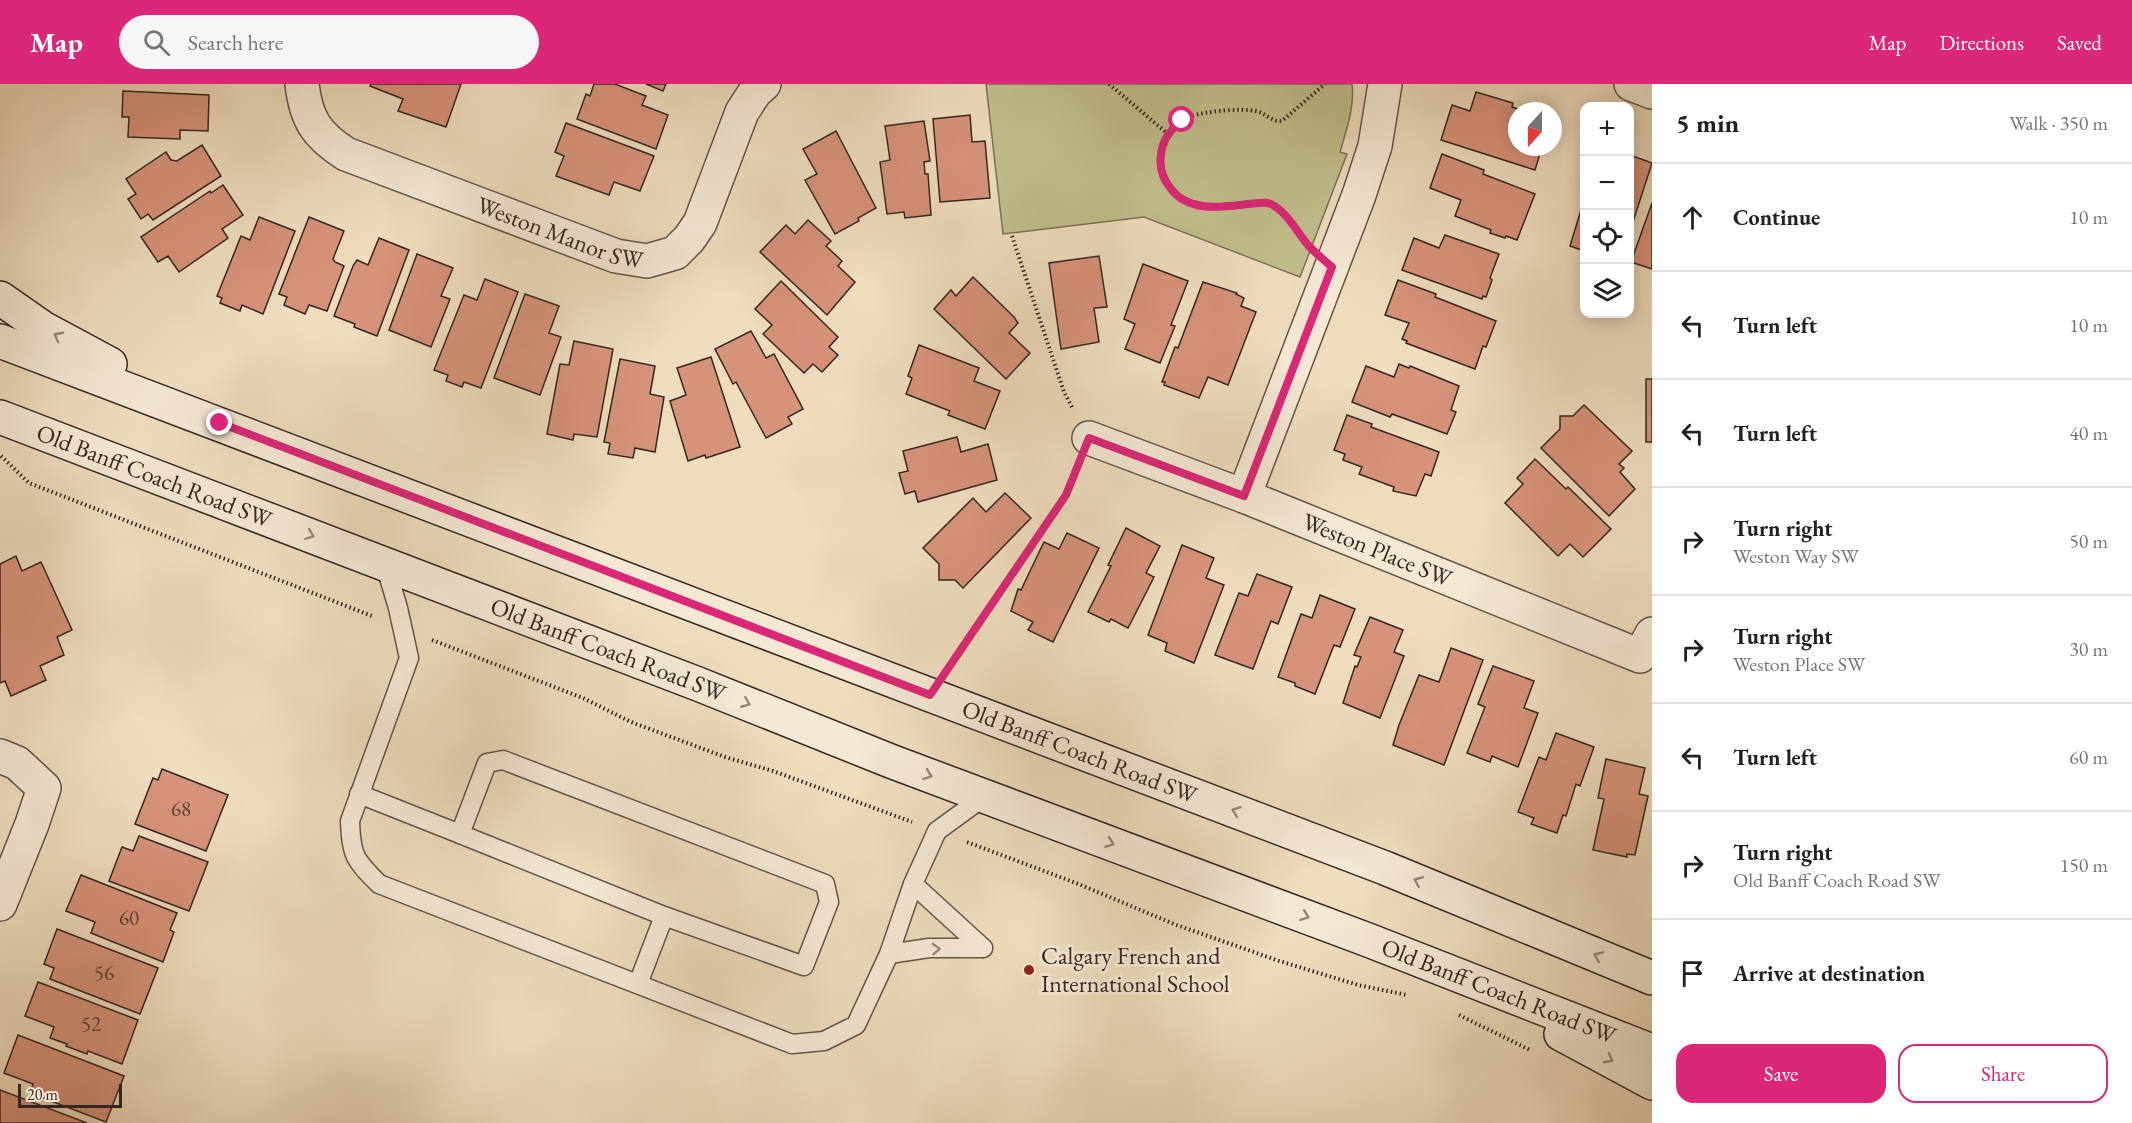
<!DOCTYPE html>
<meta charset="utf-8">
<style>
:root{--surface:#fff;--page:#f6f6f6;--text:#202124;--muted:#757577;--line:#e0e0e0;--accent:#db2777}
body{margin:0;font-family:"EB Garamond",serif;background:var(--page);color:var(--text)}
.controls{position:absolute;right:18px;top:18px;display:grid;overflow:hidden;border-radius:12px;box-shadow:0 3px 15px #0003}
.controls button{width:54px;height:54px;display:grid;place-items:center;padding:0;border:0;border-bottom:2px solid var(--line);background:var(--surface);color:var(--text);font:30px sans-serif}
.compass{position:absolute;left:1508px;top:18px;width:54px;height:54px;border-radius:50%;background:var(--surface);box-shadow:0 3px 15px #0003;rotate:201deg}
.scale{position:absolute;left:18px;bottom:15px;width:104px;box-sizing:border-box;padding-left:6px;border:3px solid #332722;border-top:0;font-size:16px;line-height:21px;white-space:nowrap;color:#332722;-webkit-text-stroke:4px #f4e8d4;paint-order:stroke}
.stop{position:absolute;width:18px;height:18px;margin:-14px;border:4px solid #db2777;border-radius:50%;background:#fff}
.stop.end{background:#db2777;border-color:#fff;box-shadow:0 2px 6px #0008}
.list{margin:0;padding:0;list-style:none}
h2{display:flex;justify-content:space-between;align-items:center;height:78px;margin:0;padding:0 24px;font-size:26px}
h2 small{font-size:20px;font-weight:400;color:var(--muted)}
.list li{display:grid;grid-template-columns:39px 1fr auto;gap:18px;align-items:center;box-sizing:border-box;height:108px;padding:0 24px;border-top:2px solid var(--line)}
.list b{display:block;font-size:22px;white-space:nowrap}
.list p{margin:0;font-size:20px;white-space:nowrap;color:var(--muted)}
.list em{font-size:20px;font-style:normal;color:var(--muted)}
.actions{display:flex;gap:12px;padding:18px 24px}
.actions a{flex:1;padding:14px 0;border:2px solid var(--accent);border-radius:18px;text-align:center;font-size:21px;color:var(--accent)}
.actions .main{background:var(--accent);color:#fff}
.icon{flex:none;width:33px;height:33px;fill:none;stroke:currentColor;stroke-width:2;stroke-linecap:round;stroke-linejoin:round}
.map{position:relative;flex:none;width:1652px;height:1039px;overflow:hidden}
header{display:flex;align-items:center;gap:36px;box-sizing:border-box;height:84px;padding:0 30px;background:var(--accent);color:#fff}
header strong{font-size:28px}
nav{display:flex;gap:33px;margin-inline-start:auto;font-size:21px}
.search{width:420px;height:54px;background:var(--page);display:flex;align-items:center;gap:15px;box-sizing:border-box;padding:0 21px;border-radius:33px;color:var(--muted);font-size:22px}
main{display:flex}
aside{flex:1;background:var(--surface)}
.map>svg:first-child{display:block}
.green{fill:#c0be8c;stroke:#7a7257;stroke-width:1.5}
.building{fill:#d7927a;stroke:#332722;stroke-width:1.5}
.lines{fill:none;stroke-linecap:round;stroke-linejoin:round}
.lane-casing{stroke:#625449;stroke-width:21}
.street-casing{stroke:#625449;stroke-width:36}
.secondary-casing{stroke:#332722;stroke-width:36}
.path{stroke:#332722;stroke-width:4;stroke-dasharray:1.5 3;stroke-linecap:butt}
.lane{stroke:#f4e8d4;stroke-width:18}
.street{stroke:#f4e8d4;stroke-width:33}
.secondary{stroke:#f4e8d4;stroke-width:33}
.oneway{stroke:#94887b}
.route{stroke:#db2777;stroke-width:8}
.poi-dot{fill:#8f2418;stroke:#f4e8d4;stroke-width:2}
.labels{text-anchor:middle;stroke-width:6;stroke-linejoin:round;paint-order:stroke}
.number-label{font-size:21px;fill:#5c4238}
.street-label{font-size:24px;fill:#332722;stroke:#f4e8d4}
.poi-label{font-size:24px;fill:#332722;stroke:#f4e8d4;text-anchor:start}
</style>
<header>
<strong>Map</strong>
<div class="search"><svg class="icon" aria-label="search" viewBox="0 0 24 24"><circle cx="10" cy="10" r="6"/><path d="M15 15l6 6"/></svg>Search here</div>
<nav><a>Map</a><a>Directions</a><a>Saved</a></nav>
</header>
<main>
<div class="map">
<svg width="1652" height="1039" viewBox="0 0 1652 1039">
<rect width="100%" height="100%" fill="#eedcbd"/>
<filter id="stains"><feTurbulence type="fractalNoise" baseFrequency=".00333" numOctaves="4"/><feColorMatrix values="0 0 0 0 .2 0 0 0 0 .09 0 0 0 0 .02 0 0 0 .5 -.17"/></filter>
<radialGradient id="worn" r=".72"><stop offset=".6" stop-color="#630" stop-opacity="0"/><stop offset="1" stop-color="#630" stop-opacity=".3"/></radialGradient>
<path class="green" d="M986,0H1352C1355,22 1346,47 1340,68L1347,70L1300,193L1144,133L1003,150Z"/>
<g class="building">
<path d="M371,0H461L446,43L398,27L403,15L370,2Z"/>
<path d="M594,0H615L638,9L646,12L642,21L668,31L656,65L577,35L586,10L590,12Z"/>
<path d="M646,0H666L663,7Z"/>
<path d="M123,7L209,11L208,47L180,46V55L128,53L129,33H122Z"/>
<path d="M1476,8L1513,19L1512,23L1523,27H1517V63H1542L1535,86L1441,56L1452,21L1470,27Z"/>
<path d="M970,31L972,58L985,57L990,114L940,118L933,35Z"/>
<path d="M924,37L930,77L924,78L925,90H928L931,131L905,134L904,128L887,130L880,78L890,76L885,42Z"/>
<path d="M566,39L654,72L640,107L614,98L609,111L556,92L564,72L555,68Z"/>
<path d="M836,47L876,124L858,134L859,137L835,150L805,96L817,90L803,65Z"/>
<path d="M202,61L221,92L153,136L148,130L141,135L128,115L136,110L126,95L166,68L171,76L177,77Z"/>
<path d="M1442,70L1484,86L1483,90L1535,110L1517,156L1506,152L1505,154L1490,149L1491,146L1455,132L1461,116L1430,104Z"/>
<path d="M1630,71L1652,79L1630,147Z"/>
<path d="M223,101L243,131L222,145L228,154L179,188L168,172L158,178L141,153L210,107L211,109Z"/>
<path d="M1584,116V167L1570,162Z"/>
<path d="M1652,119V185L1631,178Z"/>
<path d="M259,133L295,147L263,230L242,221L240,227L220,219L222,214L217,212L241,152L250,156Z"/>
<path d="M309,133L344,147L333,175L335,178L344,182L327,227L309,221L305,230L284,221L287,213L279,210Z"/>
<path d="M808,136L831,157L826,162L842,177L838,182L855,198L827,231L760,168L786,141L795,150Z"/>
<path d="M1445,151L1499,170L1490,194L1492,196L1486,213L1483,212L1482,215L1402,186L1414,154L1439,164Z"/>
<path d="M379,154L409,166L377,252L354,243L355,240L334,232L353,182L357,176L368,181Z"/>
<path d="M417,170L453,184L441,212L450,215L431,263L389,246Z"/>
<path d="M1099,172L1107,223L1094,224L1099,258L1061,265L1049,179Z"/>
<path d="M1143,180L1188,197L1171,241L1175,242L1160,279L1125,265L1135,240L1124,235Z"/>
<path d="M973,193L1014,233L1018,239L1009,249L1030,269L1006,295L934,225L951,206L956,212Z"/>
<path d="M485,195L518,208L481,304L464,298L462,303L446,297L448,291L434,286L464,211L477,216Z"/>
<path d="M1398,196L1436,210L1435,213L1496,237L1486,263L1483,262L1475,285L1406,259L1407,257L1402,255L1409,239L1385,231Z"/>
<path d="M781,197L838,253L829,263L838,271L822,288L813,280L804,289L763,250L772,241L755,225Z"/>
<path d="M1203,198L1237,209L1236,210L1244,214L1241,222L1256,228L1228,301L1208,293L1199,314L1164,301L1165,298H1162L1175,263L1178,264Z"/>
<path d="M525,210L559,222L549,249L561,253L540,311L494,294Z"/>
<path d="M751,247L766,274L774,270L803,325L788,333L792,340L766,354L736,298L733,300L715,265Z"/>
<path d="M574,257L613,265L597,353L574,350L573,356L547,350L560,280L569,281Z"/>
<path d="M919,261L979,284L974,297L1000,307L985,345L948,331L950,327L906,310L912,294L908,292Z"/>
<path d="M711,273L740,363L706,374L705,371L688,377L670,317L686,311L677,284Z"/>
<path d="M620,275L655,282L650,310L664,313L655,368L635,364L633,374L608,370L610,359L604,358Z"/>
<path d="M1399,280L1409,284L1410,282L1459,302L1451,326L1456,328L1447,350L1392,330L1390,333L1352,318L1366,282L1394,293Z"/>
<rect x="1646" y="295" width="6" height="63"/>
<path d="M1584,321L1632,367L1619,380L1624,384L1620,388L1635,405L1609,432L1541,364L1560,345V332H1573Z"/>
<path d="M1347,331L1372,340L1371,343L1439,368L1431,392L1425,390L1416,412L1393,407L1394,403L1359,390L1362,383L1343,376L1345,370L1334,366Z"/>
<path d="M957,353L961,368L988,360L997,396L918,418L915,407L905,410L899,389L908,387L903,367Z"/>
<path d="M1535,375L1566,405L1568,403L1611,445L1583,473L1570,460L1558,472L1505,419L1523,400L1517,394Z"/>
<path d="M1005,409L1031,434L963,504L955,496H939V480L923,464L973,414L986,428Z"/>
<path d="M1126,444L1160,462L1146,489L1154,493L1128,544L1111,535L1109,538L1088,528L1111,482L1108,481Z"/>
<path d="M1067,449L1099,464L1053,558L1028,546L1033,538L1011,527L1018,505L1021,506L1044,458L1059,465Z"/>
<path d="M1182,461L1214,474L1206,494L1224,501L1194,579L1165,567L1167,559L1148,551Z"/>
<path d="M16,472L22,487L41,478L72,546L57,553L64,571L40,582L46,596L11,612L5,597L0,599V480Z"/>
<path d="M1257,490L1292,503L1278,540L1271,537L1253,585L1215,571L1239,509L1248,512Z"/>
<path d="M1320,511L1355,525L1340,563L1334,561L1315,610L1295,602V599L1278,593L1301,530L1312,534Z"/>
<path d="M1370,533L1403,546L1394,568L1404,572L1380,634L1343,619L1355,582L1357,583L1361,573L1354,571Z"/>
<path d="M1451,564L1483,576L1444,681L1393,661L1399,641L1419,591L1439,598Z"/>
<path d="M1493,582L1534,597L1524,624L1538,629L1518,683L1492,672L1490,678L1467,669L1485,623L1478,620Z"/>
<path d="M1556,649L1594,663L1580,702L1576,700L1566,732L1563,731L1557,749L1531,740L1534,734L1518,728L1539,673L1546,676Z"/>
<path d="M1606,675L1645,684L1639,710L1648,712L1635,771L1627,770V773L1593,766L1604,715L1598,714Z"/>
<path d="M162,685L228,711L206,767L135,740L153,694L158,696Z"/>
<path d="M139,752L208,778L189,827L109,797L122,763L133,767Z"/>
<path d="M81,791L177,829L170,846L174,848L163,878L91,849L95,838L66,827Z"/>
<path d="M57,845L158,884L140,930L50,895L54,884L44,880Z"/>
<path d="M38,898L138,936L122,980L88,967L87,970L66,962L67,960L50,954L54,943L25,932Z"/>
<path d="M18,951L124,992L106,1038L30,1009L33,1000L4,989Z"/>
<path d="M0,1006L87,1039H0Z"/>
</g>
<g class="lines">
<defs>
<g id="lane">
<path d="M385,480L398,524L409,574L350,737C351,772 355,776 379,800L792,960L824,957L856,941L889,870L913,800L937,747L985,712"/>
<path d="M359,710L460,750"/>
<path d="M913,800L983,864"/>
<path d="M889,870L929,864H983"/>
<path d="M638,900L664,832L804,882L829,818L825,800L503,676L487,679L460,750L664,832"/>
</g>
<g id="street">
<path id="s1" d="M302,0C306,35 316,51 346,70L616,172L647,177L675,169L689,155L700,139L742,28L755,8L764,0"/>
<path d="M1631,0L1652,8"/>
<path id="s2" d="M1089,354L1244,412L1640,572L1652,550"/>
<path d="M1244,412L1359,111L1375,62L1385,0"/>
<path d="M0,672L17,679L44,704L32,740L0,820"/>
</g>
<g id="secondary">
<path d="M0,214L43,244L110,280"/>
<path id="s3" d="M0,257L1385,784L1652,894"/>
<path id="s4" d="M0,333L698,600L893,678L1368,856L1652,967"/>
<path d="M1561,950L1652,999"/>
</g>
</defs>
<use href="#lane" class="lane-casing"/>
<use href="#street" class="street-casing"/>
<use href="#secondary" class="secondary-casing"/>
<g class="path">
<path d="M1109,0L1168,50"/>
<path d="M1012,152L1064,308L1073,325"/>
<path d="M1305,158L1282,129L1268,119C1234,115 1190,141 1167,99C1161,88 1158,75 1162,63C1166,49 1178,36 1192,32C1208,27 1241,24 1256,27C1266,29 1271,38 1282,37L1325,0"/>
<path d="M1,372L29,399L372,532"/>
<path d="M432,556L583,614L631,638L725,673L773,687L912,738"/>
<path d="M949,583L1066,411L1076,386"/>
<path d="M967,758L1076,799L1174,840L1276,876L1358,901L1407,911"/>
<path d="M1459,931L1530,966"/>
</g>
<use href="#lane" class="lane"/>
<use href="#street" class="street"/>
<use href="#secondary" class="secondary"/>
</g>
<defs><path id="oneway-chevron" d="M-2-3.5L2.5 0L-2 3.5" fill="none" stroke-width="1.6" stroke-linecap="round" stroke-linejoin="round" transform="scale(1.5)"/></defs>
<g class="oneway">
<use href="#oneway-chevron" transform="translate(58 252) rotate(-152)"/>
<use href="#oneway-chevron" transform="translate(310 451) rotate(21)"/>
<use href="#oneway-chevron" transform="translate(746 619) rotate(22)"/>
<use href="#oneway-chevron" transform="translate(928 691) rotate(20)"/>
<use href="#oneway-chevron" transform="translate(1236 727) rotate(-159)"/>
<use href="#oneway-chevron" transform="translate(1110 759) rotate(20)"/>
<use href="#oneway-chevron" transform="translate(1418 797) rotate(-157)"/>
<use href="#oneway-chevron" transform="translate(1305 832) rotate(21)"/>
<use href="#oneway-chevron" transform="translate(936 865) rotate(-2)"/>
<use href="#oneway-chevron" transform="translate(1598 872) rotate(-157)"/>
<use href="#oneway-chevron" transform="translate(1609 975) rotate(28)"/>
</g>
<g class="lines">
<path class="route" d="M220,339L930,611L1066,411L1089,354L1244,412L1332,183C1324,176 1315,169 1308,161C1297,148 1287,128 1271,120C1264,117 1256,120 1248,120C1222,123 1190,129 1171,105C1163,95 1159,83 1161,71C1162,57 1171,45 1182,36"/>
</g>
<circle class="poi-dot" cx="1029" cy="886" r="6"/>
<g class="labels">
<g class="number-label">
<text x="181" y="732">68</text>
<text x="129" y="841">60</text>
<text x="104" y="896">56</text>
<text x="91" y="947">52</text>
</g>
<g class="street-label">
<text dy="8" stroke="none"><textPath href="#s1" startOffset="315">Weston Manor SW</textPath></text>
<text dy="8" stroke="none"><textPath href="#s4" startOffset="165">Old Banff Coach Road SW</textPath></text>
<text dy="8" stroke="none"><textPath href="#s2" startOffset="309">Weston Place SW</textPath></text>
<text dy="8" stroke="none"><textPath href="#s4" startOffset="651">Old Banff Coach Road SW</textPath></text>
<text dy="8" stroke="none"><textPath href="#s3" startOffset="1155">Old Banff Coach Road SW</textPath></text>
<text dy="8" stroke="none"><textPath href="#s4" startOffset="1605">Old Banff Coach Road SW</textPath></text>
</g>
<g class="poi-label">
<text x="1041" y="880">Calgary French and<tspan x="1041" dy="28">International School</tspan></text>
</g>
</g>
<rect width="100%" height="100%" filter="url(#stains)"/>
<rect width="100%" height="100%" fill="url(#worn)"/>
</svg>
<div class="controls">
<button>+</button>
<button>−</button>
<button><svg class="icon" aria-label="locate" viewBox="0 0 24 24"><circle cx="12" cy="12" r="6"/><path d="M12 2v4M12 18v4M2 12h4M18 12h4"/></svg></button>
<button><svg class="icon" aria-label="layers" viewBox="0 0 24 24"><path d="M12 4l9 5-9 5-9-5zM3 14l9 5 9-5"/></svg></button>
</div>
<svg class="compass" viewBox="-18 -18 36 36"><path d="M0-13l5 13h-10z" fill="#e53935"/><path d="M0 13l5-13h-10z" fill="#757577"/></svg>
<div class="scale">20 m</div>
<div class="stop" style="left:1182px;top:36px"></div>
<div class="stop end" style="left:220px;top:339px"></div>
</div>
<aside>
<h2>5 min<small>Walk · 350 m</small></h2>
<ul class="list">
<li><svg class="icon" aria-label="ahead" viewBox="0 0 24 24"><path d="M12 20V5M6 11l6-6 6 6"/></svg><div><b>Continue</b></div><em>10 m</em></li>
<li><svg class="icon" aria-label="left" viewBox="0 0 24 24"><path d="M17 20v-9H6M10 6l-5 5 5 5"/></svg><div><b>Turn left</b></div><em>10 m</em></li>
<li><svg class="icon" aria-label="left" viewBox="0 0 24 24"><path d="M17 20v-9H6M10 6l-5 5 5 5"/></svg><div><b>Turn left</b></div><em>40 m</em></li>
<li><svg class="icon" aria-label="right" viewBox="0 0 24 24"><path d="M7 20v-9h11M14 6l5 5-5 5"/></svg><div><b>Turn right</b><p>Weston Way SW</p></div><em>50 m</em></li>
<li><svg class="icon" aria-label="right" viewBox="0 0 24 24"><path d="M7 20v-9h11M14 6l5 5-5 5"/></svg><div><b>Turn right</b><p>Weston Place SW</p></div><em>30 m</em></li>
<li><svg class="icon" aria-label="left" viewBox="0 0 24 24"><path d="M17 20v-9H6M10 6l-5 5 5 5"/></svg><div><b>Turn left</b></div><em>60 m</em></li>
<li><svg class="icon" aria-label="right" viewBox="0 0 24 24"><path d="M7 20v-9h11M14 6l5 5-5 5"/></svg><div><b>Turn right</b><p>Old Banff Coach Road SW</p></div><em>150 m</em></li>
<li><svg class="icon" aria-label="arrive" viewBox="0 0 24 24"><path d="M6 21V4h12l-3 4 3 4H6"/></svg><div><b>Arrive at destination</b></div></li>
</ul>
<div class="actions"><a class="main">Save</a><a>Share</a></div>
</aside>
</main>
